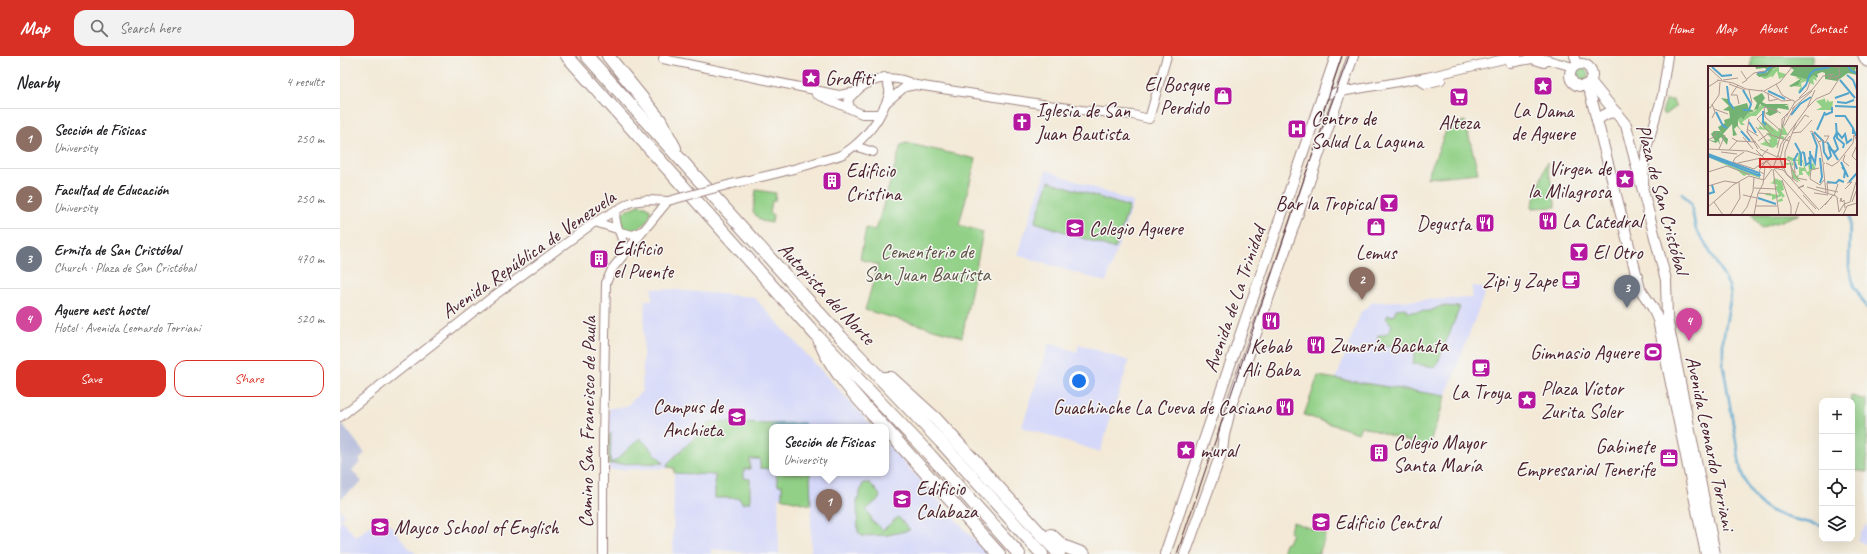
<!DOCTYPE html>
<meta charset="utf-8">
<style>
:root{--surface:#fff;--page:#f2f2f2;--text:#202124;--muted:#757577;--line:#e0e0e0;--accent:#d93025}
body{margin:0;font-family:Caveat,sans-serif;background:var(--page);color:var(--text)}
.controls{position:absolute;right:12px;bottom:12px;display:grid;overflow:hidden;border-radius:8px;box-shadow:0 4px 16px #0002}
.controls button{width:36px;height:36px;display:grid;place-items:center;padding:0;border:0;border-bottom:1px solid var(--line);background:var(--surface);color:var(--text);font:20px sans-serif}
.you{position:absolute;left:739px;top:325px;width:14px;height:14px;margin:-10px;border:3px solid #fff;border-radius:50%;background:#1a73e8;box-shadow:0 0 0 6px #1a73e833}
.badge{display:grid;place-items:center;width:26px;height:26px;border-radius:50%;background:var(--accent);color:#fff;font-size:13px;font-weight:700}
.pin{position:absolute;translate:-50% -33px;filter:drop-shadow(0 1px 2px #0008)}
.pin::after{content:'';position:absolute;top:21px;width:14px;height:12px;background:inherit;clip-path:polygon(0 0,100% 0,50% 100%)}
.popup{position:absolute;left:429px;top:368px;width:120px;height:52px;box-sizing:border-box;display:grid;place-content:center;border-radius:8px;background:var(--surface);filter:drop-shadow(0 1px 3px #0005);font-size:13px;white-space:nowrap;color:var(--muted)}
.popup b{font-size:15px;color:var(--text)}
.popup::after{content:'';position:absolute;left:50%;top:100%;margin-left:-8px;border:8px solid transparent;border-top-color:var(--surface)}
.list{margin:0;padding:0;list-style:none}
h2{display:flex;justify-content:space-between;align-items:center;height:52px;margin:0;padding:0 16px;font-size:17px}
h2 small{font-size:13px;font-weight:400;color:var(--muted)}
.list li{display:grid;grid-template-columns:26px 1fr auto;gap:12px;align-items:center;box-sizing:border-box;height:60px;padding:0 16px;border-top:1px solid var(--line)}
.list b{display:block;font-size:15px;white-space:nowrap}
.list p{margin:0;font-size:13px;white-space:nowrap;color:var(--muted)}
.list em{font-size:13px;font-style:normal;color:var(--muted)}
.actions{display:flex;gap:8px;padding:12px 16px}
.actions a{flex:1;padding:9px 0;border:1px solid var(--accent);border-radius:12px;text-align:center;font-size:14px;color:var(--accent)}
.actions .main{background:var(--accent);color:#fff}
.icon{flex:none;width:22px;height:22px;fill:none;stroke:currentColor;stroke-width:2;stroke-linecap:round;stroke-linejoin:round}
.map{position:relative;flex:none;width:1527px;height:498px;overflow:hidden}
header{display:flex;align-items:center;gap:24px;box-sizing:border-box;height:56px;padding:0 20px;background:var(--accent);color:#fff}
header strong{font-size:19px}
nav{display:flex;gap:22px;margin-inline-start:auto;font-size:14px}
.search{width:280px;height:36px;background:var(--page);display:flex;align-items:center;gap:10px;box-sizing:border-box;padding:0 14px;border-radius:12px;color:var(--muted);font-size:15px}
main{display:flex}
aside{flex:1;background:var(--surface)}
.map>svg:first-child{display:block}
.built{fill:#d5d8f9}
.industrial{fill:#bdc3de}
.green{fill:#91d086;stroke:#6e7858}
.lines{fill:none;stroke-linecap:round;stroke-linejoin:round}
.stream{stroke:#52a4cd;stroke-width:2.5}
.tertiary-casing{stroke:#9e8480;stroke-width:10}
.secondary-casing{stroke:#9e8480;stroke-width:12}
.primary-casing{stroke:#9e8480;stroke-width:13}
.motorway-casing{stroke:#9e8480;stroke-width:14}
.tertiary{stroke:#fff;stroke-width:8}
.secondary{stroke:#fff;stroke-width:10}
.primary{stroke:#fff;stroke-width:11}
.motorway{stroke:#fff;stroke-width:12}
.tram{stroke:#4a1f2b;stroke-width:1}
.tertiary-bridge-casing{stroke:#9e8480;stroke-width:10;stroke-linecap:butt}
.tertiary-bridge{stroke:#fff;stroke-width:8}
.labels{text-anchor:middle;stroke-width:3;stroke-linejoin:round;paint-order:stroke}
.poi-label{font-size:20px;fill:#4a1f2b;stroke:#f6f6f2;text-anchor:start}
.street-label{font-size:20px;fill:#4a1f2b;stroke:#f6f6f2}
.park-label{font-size:20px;fill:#5f5446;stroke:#f6f6f2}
.inset-river{fill:none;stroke:#52a4cd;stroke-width:2}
.inset-road{fill:none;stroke:#af9892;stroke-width:1}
.view{fill:#d62828;fill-opacity:0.15;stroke:#d62828;stroke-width:2}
.inset-edge{fill:none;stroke:#4a1f2b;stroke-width:2}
</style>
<header>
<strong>Map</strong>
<div class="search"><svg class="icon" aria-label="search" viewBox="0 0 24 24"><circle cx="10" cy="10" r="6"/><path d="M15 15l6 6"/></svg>Search here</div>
<nav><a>Home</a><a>Map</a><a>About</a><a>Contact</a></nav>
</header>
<main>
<aside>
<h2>Nearby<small>4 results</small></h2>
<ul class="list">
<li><span class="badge" style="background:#8d6e63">1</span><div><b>Sección de Físicas</b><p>University</p></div><em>250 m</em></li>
<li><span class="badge" style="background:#8d6e63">2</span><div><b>Facultad de Educación</b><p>University</p></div><em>250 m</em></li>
<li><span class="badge" style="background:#6b7280">3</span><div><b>Ermita de San Cristóbal</b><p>Church · Plaza de San Cristóbal</p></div><em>470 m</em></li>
<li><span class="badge" style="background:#d1479c">4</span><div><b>Aguere nest hostel</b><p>Hotel · Avenida Leonardo Torriani</p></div><em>520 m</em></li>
</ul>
<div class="actions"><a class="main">Save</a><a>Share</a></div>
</aside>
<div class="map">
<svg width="1527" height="498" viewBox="0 0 1527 498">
<rect width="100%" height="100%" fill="#f6f6f2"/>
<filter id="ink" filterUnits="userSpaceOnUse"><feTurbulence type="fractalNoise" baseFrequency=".025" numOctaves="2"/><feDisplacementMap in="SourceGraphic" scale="8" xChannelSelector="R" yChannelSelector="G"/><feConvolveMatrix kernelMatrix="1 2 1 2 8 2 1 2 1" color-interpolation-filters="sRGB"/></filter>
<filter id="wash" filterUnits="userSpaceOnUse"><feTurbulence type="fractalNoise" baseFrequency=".012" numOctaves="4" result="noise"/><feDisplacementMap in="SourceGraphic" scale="16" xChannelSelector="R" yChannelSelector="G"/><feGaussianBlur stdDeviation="0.9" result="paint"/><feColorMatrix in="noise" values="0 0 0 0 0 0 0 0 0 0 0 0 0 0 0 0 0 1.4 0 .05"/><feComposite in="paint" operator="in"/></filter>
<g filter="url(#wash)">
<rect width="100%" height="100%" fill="#f3e9d6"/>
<g class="built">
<path d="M706,114L793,146L766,226L677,199Z"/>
<path d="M1132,230L1141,231L1145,236L1106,340L996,323L1021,256L1033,246L1132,242Z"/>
<path d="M312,232L414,241L533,371H432V417H546V386L647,498H471V449L438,441L439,498H417L371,493V498H333L334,412L268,414L269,352L286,351L302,335L305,244H312Z"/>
<path d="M709,287L737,296L739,288L789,305L760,396L682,371Z"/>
<path d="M0,453L4,459L1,463L16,481L43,460L70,493L77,498H14L0,496Z"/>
<path d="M1527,467V489L1517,484Z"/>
</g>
<path class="industrial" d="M1,366L25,397L19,403L21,406L12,414L22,426L0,443Z"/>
<g class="green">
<path d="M1414,0H1472V11H1411V1Z"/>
<circle cx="1241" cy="19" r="7"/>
<path d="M1326,44H1333L1336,51L1325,59L1322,57Z"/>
<path d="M1125,65L1138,117L1087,122L1108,70Z"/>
<path d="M566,87L636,103L619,169L643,176L622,281L525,254L538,209L520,203L526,172L536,174L561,89Z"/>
<path d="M1207,106L1216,151L1191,152Z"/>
<path d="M709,125L789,151L775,193L695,166Z"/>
<path d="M416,134L436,137L435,145H432L430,158L433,159L432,167L421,165L413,156Z"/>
<path d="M299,149L306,150L310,153C312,165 300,172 291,176L281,172L279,161L281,157Z"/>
<path d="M1412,158H1460L1421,172Z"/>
<path d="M1101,250L1120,251L1096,311L1073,308L1075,293L1037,288L1038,279C1046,280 1050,276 1052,269L1046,262L1048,259L1054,260L1056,253L1067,252V256L1090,255Z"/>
<path d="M978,320L1106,340L1088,392L1021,370L1018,377L964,359Z"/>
<path d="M1511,340L1527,344V416L1512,414V345H1510Z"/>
<path d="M371,366L426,368L464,367V371H432V413L420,412V403H410V413H404V422L410,423V446H404V449L399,442H375V419L334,417V412L327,411L328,407Z"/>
<path d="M271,377L270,406H274L300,382L324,407L268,408L269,379Z"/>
<path d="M436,417H470L471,449L442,442V429H438Z"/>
<path d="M523,427H530L540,439L539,440L540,442L526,454L531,461L532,466L537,468L543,474L558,461L570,474L548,479L522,480L518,476L517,446Z"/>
<path d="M953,466L986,478L979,498L942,497L945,487H948L952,477L949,476Z"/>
</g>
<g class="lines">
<g class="stream">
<path d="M1342,137L1351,148L1356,174L1364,185L1389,230L1391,239L1383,284V308L1401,415C1415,459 1442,460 1482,470"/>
<path d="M1510,158L1509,211L1514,230L1527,252"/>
<path d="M433,371L437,369L464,368"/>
</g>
</g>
</g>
<g filter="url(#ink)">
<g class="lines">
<defs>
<g id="tertiary">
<path d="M324,0L323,3L499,39L516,36"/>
<path d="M1234,0L1238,9"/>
<path d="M1198,1L1233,11"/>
<path d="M1170,7L1192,3L1204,7"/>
<path d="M1080,23L1085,28L1101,24"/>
<path d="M476,38L522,58H540"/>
<path d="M983,39L1087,21L1177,0"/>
<path d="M547,46L565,31L576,29"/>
<path d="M510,52L508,44C526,22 549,16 576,29L741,54L793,59L809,63L827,0"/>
<path d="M515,90L533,96"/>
<path d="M391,128C421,121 451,115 480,105C487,103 497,101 503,98C519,88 534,72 542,55C549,41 553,35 544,21"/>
<path d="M1304,129L1305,100L1322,39L1328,0"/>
<path d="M276,154C272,173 288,180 281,200"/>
<path d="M255,166L277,173"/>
<path d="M280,176L293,179L302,175"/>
<path d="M0,361L151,242L255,166L291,146L307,144L328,145"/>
<path d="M263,498V386L266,227L272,213L328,145"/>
</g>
<g id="secondary">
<circle cx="1241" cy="19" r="11"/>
<path d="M1250,25L1286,69L1326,224L1327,262L1375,498"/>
<path d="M1246,29L1250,37L1300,233L1313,252L1318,264L1366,498"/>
<path d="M1257,64C1264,59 1269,55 1277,57"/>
<path d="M825,498L996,0"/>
<path d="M845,498L882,395L884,379L892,346L1013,0"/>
</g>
<path id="primary" d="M1524,0L1527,5"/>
<g id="motorway">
<path d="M227,0L476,279L590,399L679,498"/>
<path d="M247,0L501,281L601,386L702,498"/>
<path d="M268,0L320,64L335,92"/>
<path d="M480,286C494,319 520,345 544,371"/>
<path d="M545,322H551L596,363L719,498"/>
<path d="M546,373L659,498"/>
<path d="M711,479L723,490L744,498"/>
</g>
</defs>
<use href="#tertiary" class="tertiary-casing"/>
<use href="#secondary" class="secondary-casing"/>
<use href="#primary" class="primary-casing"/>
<use href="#motorway" class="motorway-casing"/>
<use href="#tertiary" class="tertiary"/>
<use href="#secondary" class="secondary"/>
<use href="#primary" class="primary"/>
<use href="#motorway" class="motorway"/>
<g class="tram">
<path d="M981,63L1002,0"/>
<path d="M837,498L966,117L1009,0"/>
</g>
<defs>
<path id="tertiary-bridge" d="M328,145L391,128"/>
</defs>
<use href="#tertiary-bridge" class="tertiary-bridge-casing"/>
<use href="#tertiary-bridge" class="tertiary-bridge"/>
</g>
</g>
<defs>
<symbol id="sight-square" viewBox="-11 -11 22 22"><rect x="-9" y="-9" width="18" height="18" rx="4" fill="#b5179e" stroke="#f6f6f2"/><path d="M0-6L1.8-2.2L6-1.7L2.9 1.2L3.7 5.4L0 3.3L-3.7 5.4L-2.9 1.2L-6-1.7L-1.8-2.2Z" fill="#fff"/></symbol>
<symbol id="shop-square" viewBox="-11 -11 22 22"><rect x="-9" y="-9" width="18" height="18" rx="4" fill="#b5179e" stroke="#f6f6f2"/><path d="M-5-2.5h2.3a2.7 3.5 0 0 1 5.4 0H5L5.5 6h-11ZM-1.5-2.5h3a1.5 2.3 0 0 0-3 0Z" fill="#fff"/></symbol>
<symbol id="supermarket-square" viewBox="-11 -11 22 22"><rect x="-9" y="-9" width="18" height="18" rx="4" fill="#b5179e" stroke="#f6f6f2"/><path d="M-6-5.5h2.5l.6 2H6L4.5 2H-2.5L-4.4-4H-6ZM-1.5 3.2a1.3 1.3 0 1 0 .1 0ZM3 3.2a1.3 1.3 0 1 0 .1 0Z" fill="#fff"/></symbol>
<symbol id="church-square" viewBox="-11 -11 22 22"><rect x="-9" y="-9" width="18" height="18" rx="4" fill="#b5179e" stroke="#f6f6f2"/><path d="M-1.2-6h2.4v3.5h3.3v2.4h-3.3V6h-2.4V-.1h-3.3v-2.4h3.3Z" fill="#fff"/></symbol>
<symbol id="hospital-square" viewBox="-11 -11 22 22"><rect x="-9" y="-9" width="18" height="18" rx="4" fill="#b5179e" stroke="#f6f6f2"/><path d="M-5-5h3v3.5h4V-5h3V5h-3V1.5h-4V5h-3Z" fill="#fff"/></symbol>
<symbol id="building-square" viewBox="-11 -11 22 22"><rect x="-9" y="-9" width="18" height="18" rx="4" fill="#b5179e" stroke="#f6f6f2"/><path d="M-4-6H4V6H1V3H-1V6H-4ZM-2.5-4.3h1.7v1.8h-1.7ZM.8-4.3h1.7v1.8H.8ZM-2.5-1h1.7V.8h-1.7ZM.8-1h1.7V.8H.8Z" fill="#fff"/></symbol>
<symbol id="bar-square" viewBox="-11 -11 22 22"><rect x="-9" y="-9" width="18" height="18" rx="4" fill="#b5179e" stroke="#f6f6f2"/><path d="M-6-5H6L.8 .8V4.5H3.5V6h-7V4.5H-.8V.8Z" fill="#fff"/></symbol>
<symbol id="restaurant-square" viewBox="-11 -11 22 22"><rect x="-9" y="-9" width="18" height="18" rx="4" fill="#b5179e" stroke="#f6f6f2"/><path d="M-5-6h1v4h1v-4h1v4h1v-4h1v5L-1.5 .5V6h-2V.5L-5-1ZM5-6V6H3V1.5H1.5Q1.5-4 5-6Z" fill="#fff"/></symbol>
<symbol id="school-square" viewBox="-11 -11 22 22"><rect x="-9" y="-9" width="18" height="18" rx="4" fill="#b5179e" stroke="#f6f6f2"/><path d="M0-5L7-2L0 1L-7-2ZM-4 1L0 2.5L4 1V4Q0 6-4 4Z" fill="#fff"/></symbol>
<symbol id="cafe-square" viewBox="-11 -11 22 22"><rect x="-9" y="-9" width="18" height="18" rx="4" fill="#b5179e" stroke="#f6f6f2"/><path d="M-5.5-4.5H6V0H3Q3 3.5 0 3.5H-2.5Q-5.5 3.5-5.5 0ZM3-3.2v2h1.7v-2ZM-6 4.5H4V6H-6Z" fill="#fff"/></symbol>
<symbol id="stadium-square" viewBox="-11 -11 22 22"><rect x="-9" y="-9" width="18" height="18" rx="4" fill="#b5179e" stroke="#f6f6f2"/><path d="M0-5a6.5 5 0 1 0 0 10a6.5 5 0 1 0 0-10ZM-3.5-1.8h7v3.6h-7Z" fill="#fff"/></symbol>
<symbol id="university-square" viewBox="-11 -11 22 22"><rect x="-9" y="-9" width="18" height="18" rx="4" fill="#b5179e" stroke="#f6f6f2"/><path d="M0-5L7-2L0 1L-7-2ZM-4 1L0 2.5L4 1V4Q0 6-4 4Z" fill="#fff"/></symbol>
<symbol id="office-square" viewBox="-11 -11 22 22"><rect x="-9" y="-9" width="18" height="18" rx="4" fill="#b5179e" stroke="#f6f6f2"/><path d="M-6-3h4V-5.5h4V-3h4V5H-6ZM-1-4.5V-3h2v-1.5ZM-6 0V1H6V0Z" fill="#fff"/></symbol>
</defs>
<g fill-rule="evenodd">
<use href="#sight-square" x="460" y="11" width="22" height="22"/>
<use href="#sight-square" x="1192" y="19" width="22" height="22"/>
<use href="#shop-square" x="872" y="29" width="22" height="22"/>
<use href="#supermarket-square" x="1108" y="30" width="22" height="22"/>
<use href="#church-square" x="671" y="55" width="22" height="22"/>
<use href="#hospital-square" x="946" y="62" width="22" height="22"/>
<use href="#sight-square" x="1274" y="112" width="22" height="22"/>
<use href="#building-square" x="481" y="114" width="22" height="22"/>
<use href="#bar-square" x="1038" y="136" width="22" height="22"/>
<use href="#restaurant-square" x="1197" y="154" width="22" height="22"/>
<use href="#restaurant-square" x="1134" y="156" width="22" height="22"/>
<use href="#shop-square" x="1025" y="160" width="22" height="22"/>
<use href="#school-square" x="724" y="161" width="22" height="22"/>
<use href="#bar-square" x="1228" y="185" width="22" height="22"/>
<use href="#building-square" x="248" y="192" width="22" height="22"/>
<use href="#cafe-square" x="1220" y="213" width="22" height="22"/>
<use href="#restaurant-square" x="920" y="254" width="22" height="22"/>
<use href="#restaurant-square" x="965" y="278" width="22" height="22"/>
<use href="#stadium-square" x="1302" y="285" width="22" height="22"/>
<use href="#cafe-square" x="1130" y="301" width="22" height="22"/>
<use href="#sight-square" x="1176" y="333" width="22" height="22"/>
<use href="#restaurant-square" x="934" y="340" width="22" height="22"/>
<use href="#university-square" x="386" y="350" width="22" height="22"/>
<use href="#sight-square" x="835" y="383" width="22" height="22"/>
<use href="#building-square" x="1028" y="386" width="22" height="22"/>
<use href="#office-square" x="1318" y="391" width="22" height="22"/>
<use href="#university-square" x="551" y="432" width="22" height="22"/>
<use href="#university-square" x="970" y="455" width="22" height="22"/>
<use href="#school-square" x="29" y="460" width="22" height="22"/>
</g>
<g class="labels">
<g class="poi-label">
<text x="485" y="29">Graffiti</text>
<text x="869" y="35" text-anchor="end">El Bosque<tspan x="869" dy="23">Perdido</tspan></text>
<text x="696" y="61">Iglesia de San<tspan x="696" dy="23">Juan Bautista</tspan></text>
<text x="1203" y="61" text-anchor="middle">La Dama<tspan x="1203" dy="23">de Aguere</tspan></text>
<text x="971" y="69">Centro de<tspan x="971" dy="23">Salud La Laguna</tspan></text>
<text x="1119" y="73" text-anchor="middle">Alteza</text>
<text x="1271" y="119" text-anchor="end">Virgen de<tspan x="1271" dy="23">la Milagrosa</tspan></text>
<text x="506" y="121">Edificio<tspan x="506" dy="23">Cristina</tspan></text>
<text x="1035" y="154" text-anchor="end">Bar la Tropical</text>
<text x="1222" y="172">La Catedral</text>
<text x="1131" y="174" text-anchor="end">Degusta</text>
<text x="749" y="179">Colegio Aguere</text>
<text x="273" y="199">Edificio<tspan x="273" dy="23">el Puente</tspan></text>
<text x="1036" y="203" text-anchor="middle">Lemus</text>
<text x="1253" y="203">El Otro</text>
<text x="1217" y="231" text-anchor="end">Zipi y Zape</text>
<text x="990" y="296">Zumería Bachata</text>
<text x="931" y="297" text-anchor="middle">Kebab<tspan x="931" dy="23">Ali Baba</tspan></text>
<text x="1299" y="303" text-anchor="end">Gimnasio Aguere</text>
<text x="1201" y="339">Plaza Víctor<tspan x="1201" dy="23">Zurita Soler</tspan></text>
<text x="1141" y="343" text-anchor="middle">La Troya</text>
<text x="383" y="357" text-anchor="end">Campus de<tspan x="383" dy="23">Anchieta</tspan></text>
<text x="931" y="358" text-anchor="end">Guachinche La Cueva de Casiano</text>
<text x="1053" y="393">Colegio Mayor<tspan x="1053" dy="23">Santa María</tspan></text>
<text x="1315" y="397" text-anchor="end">Gabinete<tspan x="1315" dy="23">Empresarial Tenerife</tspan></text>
<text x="860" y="401">mural</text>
<text x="576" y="439">Edificio<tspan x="576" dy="23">Calabaza</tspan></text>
<text x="995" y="473">Edificio Central</text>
<text x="54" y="478">Mayco School of English</text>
</g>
<g class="street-label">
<text transform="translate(1323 143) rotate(75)" y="7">Plaza de San Cristóbal</text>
<text transform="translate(188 198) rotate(-35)" y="7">Avenida República de Venezuela</text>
<text transform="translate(487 237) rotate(47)" y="7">Autopista del Norte</text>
<text transform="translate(894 243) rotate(-71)" y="7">Avenida de La Trinidad</text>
<text transform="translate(247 366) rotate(-89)" y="7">Camino San Francisco de Paula</text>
<text transform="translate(1371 387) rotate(78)" y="7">Avenida Leonardo Torriani</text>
</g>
<g class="park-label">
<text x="587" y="202">Cementerio de<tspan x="587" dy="23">San Juan Bautista</tspan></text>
</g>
</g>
<g transform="translate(1368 10)">
<rect width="149" height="149" fill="#f3e9d6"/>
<path d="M71,0V6L78,8L76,11L71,13L69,5L64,12V10L57,13L53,11ZM104,9H107L109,15L105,13L106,19L98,15L93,17L94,24L90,25L93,21L86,20L94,14L88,12L91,10L98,14ZM115,31L117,33L118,37L120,33L121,36L125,35L124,44H108L114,41L108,35L116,33ZM54,38L57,40L48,50H43L34,56L37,59H33L30,54L33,51L35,54L40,47L46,46ZM57,55L70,66L71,62L75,64L73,58L75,59L80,69H73L79,73L76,72L74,77L75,73H69L70,78L65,82L52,78L57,76L56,72L60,77L62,76L59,73L62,74L63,72L58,67H61L58,64L50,63L52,60L49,57L56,63L52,56L55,58L53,56ZM91,85L99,106L101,105L100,97L103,99L105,97L103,92L108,103L103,104L101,111L97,105H94L95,109H91V101L96,102L95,97L92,94V99H90V95H83L86,98L83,101L85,104L88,110L91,109L90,112L93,116L85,112L83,98L79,99L77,97H83L84,99L83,94L78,93L80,90L90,94ZM0,91L52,111V112L40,108L36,110L29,104ZM66,112L74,115L76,124L73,125L77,130L74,132L75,135L70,136V134L74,132V130L64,134V130L57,129L59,127L71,129L67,121L70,119L62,117L65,116Z" fill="#91d086"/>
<path d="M47,0H71L65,3L59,10L51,11L48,8L60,6L57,2L48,3ZM80,0H149L147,4L149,9L140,7L129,15L117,13V7L114,6L109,8L110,10L109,12L106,9L99,14L94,12L90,19L83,21L81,20L94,12L82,9L86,4ZM54,27L57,32L54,36L58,38H79L81,40L79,39L76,40H80L81,44L70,42L68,45L72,46L73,48L70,46L62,50L57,47L60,46L59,42L52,38L50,43L46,44L49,37L45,32ZM13,32L20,33L25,41L39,37L41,43L47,45L40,47L35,54L33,51L30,54V60L36,68L29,60L26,63L29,69L25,70L24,58L15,68L20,73L19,79L13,71L11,73L12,79L10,75L8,77L0,74L7,75L3,68L6,65H12L14,68L10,61L17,57L16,54L22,52L21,45L15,44L21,40Z" fill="#74b273"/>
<path class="inset-river" d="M140,0L143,5L149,7M4,1L14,10L24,9M49,7L57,6L64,0M139,9L145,14L149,24M132,14L147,32M19,20L21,36L26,43M35,24L43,38L41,44H35M60,25L77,33M91,27L98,19L102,8L107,4L122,1M127,32L141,27M129,36L138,37L146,34M127,40L149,41M55,45V56L58,59M8,46L15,60L19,62M83,49L92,38L103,31M117,49L124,46V41M127,50H137L145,62M41,56L48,67M128,57L129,72L136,78L135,82M109,64L117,46M33,65L42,75M106,66L115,75L116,86L120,93L123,90L121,82L127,86L130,83L126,72L129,66L134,72L137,68L139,77L144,73M145,68V62L148,70M119,76L130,94M87,77L93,88V100M102,85L103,103M94,86L96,87L98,99L102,96L101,91M0,88L51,107L52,110M103,89L107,97L109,80L104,67M0,90L52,110M112,92L114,111L112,117M133,96L140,111M134,101L137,105L136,112M89,103L86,94L90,87M119,116L128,117L131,114L136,116M141,116L149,107M0,128L6,126L4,119M50,132L68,138"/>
<path class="inset-road" d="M1,2L14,14M33,5L39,14L34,17M39,13L46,7L57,5M9,14L25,17L38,23L54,25M15,14L30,12M21,18L37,24M68,18L74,29L83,34M30,19L23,29H29L31,38M0,21L11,14M41,24L44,37M53,24L74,35L85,34L87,37M56,25L72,16L85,0M60,27L61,35L70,33M91,32L99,24L102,16M87,36L104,24L115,10L125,8L121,12V13L132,9L131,2L124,0M4,38L7,46L4,52M0,41L2,42L11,29L12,16M100,41L108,33L122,27L131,13H128M6,43L20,48M84,43L104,25M67,47L70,45L56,41L57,51L72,64M54,48L49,53L63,68M78,51L87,36M41,53L39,66L52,82M57,56L65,65M88,57L99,42L107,24M76,60L87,40M48,61L63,81M74,62V53L80,47M39,63L50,70M86,64L97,49L101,51M39,65L50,83M102,66L104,65L112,79L115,97M84,67L93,66L104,54M35,71L45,83M24,72L29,75L48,76M0,74L6,71L8,66M50,75L60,68L81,75M110,76L115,74L117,77L121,70H116M73,78L88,57M149,79L144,90L149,95M69,82L77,51M0,83L39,85L54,90L64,101M11,83L17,69M52,83L69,91M21,84L29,75M48,84L54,90L60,83M13,86L29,88M36,86L27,92L25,96L46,103L50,100L63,102M137,89L135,95L141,100M72,93L76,77L82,70M72,93L70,89L73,78M86,95L87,107M30,97L53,92M117,97L115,98L118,127M118,97L124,100L130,96L145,77L146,69L149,75M50,100L61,94M83,100L89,112L99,114M65,102L70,89M66,102L75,104L111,144M65,103L71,149M66,103L107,149M75,103L72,93L79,109L90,116M0,106L19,100L42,109M56,108L51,105L58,95M102,113L112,119L116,114M102,113L103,104L111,102M74,114L83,140V149M85,114L82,95L77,93V86L88,57M0,120L17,115L29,117M96,120L90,122L96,119M99,121L128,130L130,133M108,121L130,126M46,122L68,123M137,123L144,116L139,117M50,127L63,128M106,127L120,129M120,128L119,117H123M35,129L49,132M95,129L108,143M126,130L130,118M129,132L131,146L136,138L142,136M6,136L15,149M132,136L133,132L134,136L136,134L137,142M142,136L148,116M144,136L149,123M117,139L125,129M48,140H69M0,141L25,119L41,110L56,114L64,103M112,143L124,131M22,149L32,132L31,116M33,149L39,141L45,125L46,111M46,149L50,127L55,118L57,101M87,149L91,136M135,149L139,140L149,137"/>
<path class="view" d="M52,93H77V101H52Z"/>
<rect width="149" height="149" class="inset-edge"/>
</g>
</svg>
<div class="controls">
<button>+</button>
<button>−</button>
<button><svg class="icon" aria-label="locate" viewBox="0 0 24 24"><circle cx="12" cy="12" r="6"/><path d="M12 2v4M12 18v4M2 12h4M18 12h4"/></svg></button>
<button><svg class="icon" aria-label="layers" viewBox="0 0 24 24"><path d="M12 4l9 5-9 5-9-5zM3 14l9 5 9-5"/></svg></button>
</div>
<div class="you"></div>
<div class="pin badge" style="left:489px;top:466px;background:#8d6e63">1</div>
<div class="popup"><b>Sección de Físicas</b>University</div>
<div class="pin badge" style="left:1022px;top:244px;background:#8d6e63">2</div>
<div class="pin badge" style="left:1287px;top:252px;background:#6b7280">3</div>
<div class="pin badge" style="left:1349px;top:285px;background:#d1479c">4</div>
</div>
</main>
